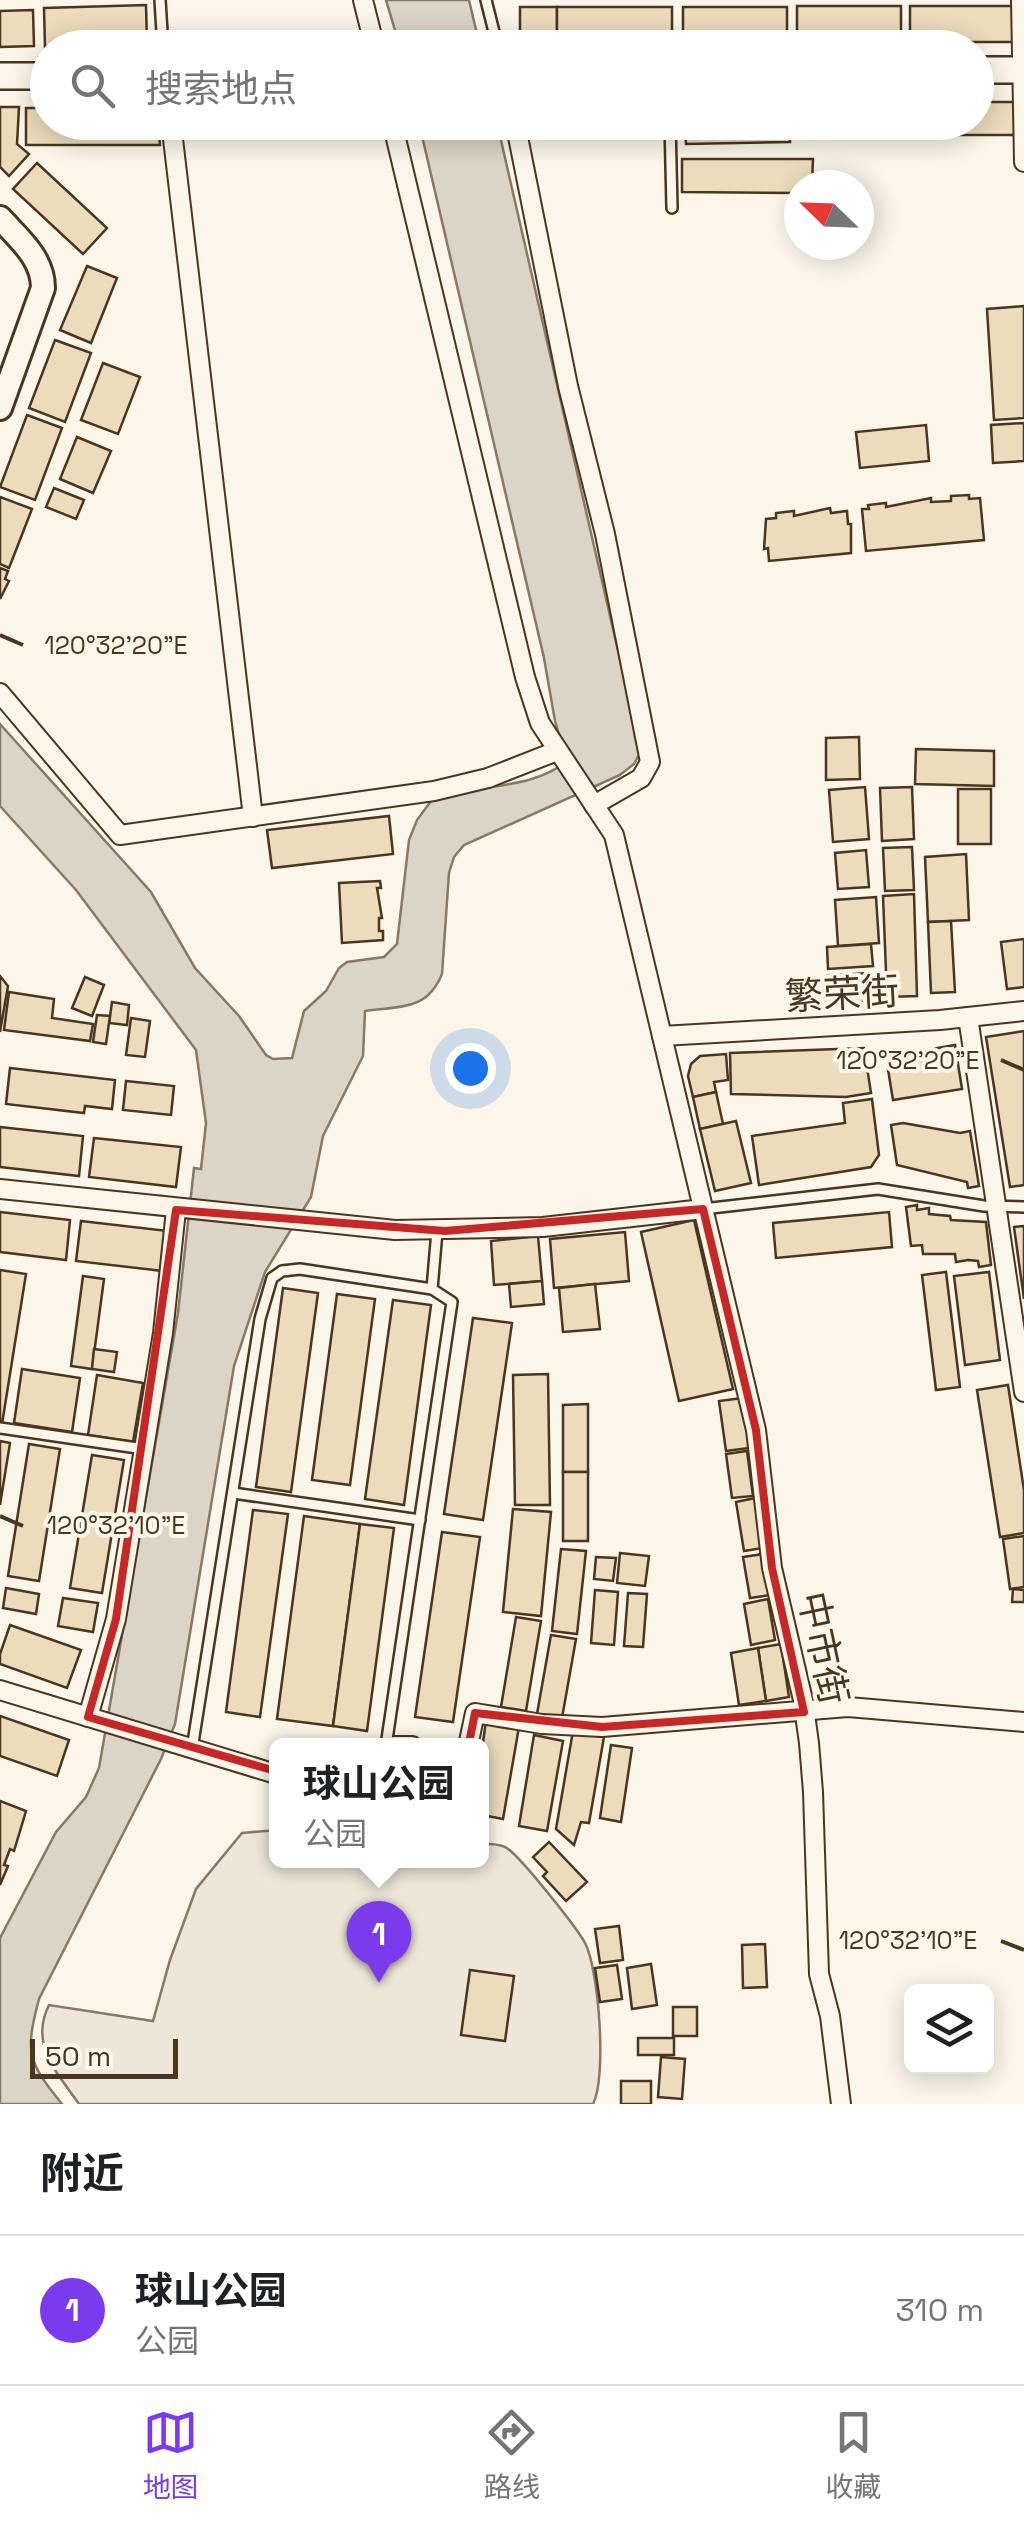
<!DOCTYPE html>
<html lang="zh">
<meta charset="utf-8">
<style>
:root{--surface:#fff;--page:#f2f2f2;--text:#202124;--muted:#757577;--line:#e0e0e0;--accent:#7c3aed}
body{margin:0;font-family:"Space Grotesk","Noto Sans SC",sans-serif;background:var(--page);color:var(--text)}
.controls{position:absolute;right:30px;bottom:30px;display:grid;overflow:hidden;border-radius:15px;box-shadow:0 5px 25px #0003}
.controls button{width:90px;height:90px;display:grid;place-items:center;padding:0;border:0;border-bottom:2px solid var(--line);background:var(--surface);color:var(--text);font:50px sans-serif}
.compass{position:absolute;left:784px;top:170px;width:90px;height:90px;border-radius:50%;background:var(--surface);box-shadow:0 5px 25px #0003;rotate:293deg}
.scale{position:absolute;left:30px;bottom:25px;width:148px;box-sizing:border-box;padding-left:10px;border:5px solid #4a3520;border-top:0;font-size:28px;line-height:35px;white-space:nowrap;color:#4a3520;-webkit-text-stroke:8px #fbf6e9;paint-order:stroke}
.you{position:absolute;left:470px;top:1068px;width:35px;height:35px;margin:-25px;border:8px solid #fff;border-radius:50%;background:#1a73e8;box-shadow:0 0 0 15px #1a73e833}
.badge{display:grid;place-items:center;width:65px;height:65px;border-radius:50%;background:var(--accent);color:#fff;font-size:32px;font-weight:700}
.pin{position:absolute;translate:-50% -82px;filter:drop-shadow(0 2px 5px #0008)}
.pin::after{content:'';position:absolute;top:52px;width:35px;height:30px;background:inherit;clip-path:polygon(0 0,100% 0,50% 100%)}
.popup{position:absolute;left:269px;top:1738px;width:220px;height:130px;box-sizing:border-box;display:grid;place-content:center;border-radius:15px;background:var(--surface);filter:drop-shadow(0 2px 8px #0005);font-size:32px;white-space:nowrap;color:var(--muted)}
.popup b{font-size:38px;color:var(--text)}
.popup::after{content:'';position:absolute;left:50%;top:100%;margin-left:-20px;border:20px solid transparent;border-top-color:var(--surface)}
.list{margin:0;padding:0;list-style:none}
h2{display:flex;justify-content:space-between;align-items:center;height:130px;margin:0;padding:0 40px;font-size:42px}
h2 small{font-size:32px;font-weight:400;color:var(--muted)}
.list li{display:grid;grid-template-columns:65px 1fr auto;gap:30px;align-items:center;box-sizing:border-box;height:150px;padding:0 40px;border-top:2px solid var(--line)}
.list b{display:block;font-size:38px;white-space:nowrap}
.list p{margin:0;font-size:32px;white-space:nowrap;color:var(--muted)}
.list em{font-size:32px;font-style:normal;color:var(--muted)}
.icon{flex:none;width:55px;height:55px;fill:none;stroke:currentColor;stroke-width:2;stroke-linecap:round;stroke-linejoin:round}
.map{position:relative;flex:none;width:1024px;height:2104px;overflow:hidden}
.search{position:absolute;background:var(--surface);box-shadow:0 5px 25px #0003;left:30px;right:30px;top:30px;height:110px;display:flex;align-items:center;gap:25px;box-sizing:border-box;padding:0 35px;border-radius:55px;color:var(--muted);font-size:38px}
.sheet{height:280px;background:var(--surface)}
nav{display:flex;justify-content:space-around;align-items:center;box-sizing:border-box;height:140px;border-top:2px solid var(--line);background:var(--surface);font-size:28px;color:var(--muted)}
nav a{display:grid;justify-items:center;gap:5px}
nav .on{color:var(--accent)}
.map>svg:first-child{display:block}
.green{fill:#ede6d9;stroke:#887966;stroke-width:2.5}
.water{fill:#dcd4c6;stroke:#887966;stroke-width:2.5}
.building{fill:#ecdcbc;stroke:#4a3520;stroke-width:2.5}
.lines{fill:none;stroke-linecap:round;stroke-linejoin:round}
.service-casing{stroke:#4a3520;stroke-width:14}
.minor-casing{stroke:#4a3520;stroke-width:22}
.tertiary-casing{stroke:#4a3520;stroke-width:28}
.secondary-casing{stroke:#4a3520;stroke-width:30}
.service{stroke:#fbf6e9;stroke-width:9}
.minor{stroke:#fbf6e9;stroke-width:18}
.tertiary{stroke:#fbf6e9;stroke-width:22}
.secondary{stroke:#fbf6e9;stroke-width:25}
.marked{fill:none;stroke:#c62828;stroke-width:8;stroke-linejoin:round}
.ticks{fill:none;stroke:#4a3520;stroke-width:4}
.labels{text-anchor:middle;stroke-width:8;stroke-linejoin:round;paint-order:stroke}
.street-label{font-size:38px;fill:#4a3520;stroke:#fbf6e9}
.ticks-label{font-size:25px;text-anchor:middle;fill:#4a3520;stroke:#fbf6e9;stroke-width:8;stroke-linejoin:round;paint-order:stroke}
</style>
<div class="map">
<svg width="1024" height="2104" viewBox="0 0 1024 2104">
<rect width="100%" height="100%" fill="#fbf6e9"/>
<path class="green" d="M276,1830V1860H482V1843C488,1844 499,1844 505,1847C518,1853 577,1928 585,1943C599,1969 607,2078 593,2104H79C57,2072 29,2045 49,2005L153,2021L170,1960L196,1889L242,1833Z"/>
<g class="water">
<path d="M386,0H469L480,47H400Z"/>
<path d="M419,123H497L641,751L634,764L620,775L464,845L454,857L449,873L442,974C427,1011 400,1006 365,1011L363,1056L323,1136L311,1197L265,1272L234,1366L175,1724L161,1759L39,1999C25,2052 27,2061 62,2104H0V1938L56,1832L86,1797L99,1768L178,1313L194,1168L201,1169L206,1123L196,1050L76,890L0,806V724L151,892L195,968L239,1016L266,1055L273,1059L292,1058L304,1011L326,991L339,968L347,962L384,957L397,944L409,840L417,820L431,801C475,782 529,792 567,761L555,721L544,658Z"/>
</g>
<g class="building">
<path d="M146,5L147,44L45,47L44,8Z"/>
<rect x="797" y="6" width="104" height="36"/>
<rect x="910" y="6" width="104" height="36"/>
<rect x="520" y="7" width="37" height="35"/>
<rect x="557" y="7" width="115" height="35"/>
<rect x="683" y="7" width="104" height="35"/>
<path d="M33,10L34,46L0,47V11Z"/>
<path d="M976,102H1015V135H920V122H976Z"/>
<path d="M0,107H19L17,144L29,154L9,176L0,167Z"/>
<path d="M26,108H48V122H158L160,145H26Z"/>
<path d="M685,122H790V142L686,144Z"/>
<rect x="798" y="122" width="110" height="14"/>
<path d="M682,159H813L812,185H799V193L682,192Z"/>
<path d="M37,163L107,228L83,254L13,189Z"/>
<path d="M87,266L117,278L91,343L60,330Z"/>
<path d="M1024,306V418L994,420L987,309Z"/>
<path d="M55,340L91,353L65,422L29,408Z"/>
<path d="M103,363L140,377L118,434L81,420Z"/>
<path d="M27,415L62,428L35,500L0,487Z"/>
<path d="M1024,423V461L993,463L991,425Z"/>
<path d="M926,425L929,461L860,468L856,432Z"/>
<path d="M77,437L111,451L93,493L60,479Z"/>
<path d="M54,488L84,500L76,519L46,507Z"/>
<path d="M969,495V499L980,498L984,540L866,551L862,509H869L868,505L886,503V507L931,498V502L951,501V496Z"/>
<path d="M0,497L32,509L9,568L0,564Z"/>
<path d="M830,508L831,513L847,511L848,524H851V553L769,561L768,548L764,549L766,519L776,518V513L794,511V516Z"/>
<path d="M0,568L8,571L5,579L9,581L0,599Z"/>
<path d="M859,737L860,779L826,780V738Z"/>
<path d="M916,749L994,751V786L915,784Z"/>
<path d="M865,787L869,839L833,842L829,790Z"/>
<path d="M912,787L914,839L882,841L880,788Z"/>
<rect x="958" y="789" width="33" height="55"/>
<path d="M389,816L393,854L272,868L267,830Z"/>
<path d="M912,847L914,890L885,891L883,848Z"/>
<path d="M866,850L869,887L838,889L835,853Z"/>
<path d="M966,854L969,920L928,922L925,857Z"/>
<path d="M380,881L381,888H377L382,918H379V931H383V940L342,943L339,883Z"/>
<path d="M914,894L917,996L887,997L883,896Z"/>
<path d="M876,897L879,943L838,946L835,900Z"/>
<path d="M951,921L955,992L931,993L928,922Z"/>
<path d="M1024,939V987L1007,989L1001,942Z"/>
<path d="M871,944L873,966L828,969L827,947Z"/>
<path d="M867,973L868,987L828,990L827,976Z"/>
<path d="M0,976L8,986L0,1032Z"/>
<path d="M85,977L104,985L92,1016L72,1008Z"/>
<path d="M877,987L878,1001L820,1005L819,991Z"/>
<path d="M9,992L54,999L52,1018L93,1024L90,1041L4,1030Z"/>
<path d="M112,1002L129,1005L127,1025L109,1023Z"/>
<path d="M97,1015L110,1016L106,1044L93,1042Z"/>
<path d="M131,1018L150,1021L145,1057L126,1055Z"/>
<path d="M1024,1031V1185L1010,1187L986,1037Z"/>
<path d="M955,1045L962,1089L893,1100L886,1057Z"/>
<path d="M864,1048L871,1093L846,1097L731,1094L730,1053Z"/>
<path d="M726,1054L728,1080L714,1082L716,1092L693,1097L688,1076L691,1064L700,1056Z"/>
<path d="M10,1068L115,1080L112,1109L85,1106L84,1113L6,1104Z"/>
<path d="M126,1081L174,1086L171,1115L123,1110Z"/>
<path d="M716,1092L723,1124L700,1129L693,1097Z"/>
<path d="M872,1099L879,1155L871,1167L759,1185L752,1136L845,1123L843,1103Z"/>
<path d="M736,1121L751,1183L715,1191L700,1129Z"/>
<path d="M903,1123L960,1133L970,1131L979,1186L968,1188L967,1182L897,1165L891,1125Z"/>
<path d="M0,1127L83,1136L79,1176L0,1167Z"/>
<path d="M94,1138L181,1147L176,1187L89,1177Z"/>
<path d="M917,1205V1210L929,1208V1214L950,1216L951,1220L986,1222L991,1265L979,1267L978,1261L968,1260L956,1262L955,1254H923L922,1245L911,1246L906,1207Z"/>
<path d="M0,1212L70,1220L66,1260L0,1252Z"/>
<path d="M889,1212L892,1247L776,1258L773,1223Z"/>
<path d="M694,1220L733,1389L679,1401L641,1232Z"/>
<path d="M81,1221L168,1231L163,1271L76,1261Z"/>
<path d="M1024,1226V1299L1014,1227Z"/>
<path d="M625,1232L629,1281L554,1288L550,1239Z"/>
<path d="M538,1236L542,1281L494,1285L491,1241Z"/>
<path d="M0,1270L26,1274L2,1424L0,1423Z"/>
<path d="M946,1272L960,1387L936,1390L922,1275Z"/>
<path d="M989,1272L1000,1360L965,1365L954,1276Z"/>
<path d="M83,1276L104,1279L92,1369L71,1366Z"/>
<path d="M542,1281L544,1304L511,1307L509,1284Z"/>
<path d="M595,1284L600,1329L563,1332L559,1288Z"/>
<path d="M283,1288L318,1293L291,1492L256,1487Z"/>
<path d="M337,1294L375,1299L350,1485L312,1480Z"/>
<path d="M393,1300L431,1305L404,1505L365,1499Z"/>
<path d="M473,1318L512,1323L483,1520L444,1514Z"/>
<path d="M94,1349L117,1352L114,1372L92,1369Z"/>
<path d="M22,1369L80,1378L72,1432L14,1423Z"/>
<path d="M548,1374L550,1505H515L513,1375Z"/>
<path d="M97,1375L143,1383L133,1442L88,1435Z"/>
<path d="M1008,1385L1024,1490V1533L1000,1537L977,1390Z"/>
<path d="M743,1398L749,1448L726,1451L719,1401Z"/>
<path d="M588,1404V1472H563V1405Z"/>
<path d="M0,1441L10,1443L0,1505Z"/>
<path d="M29,1444L60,1449L39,1581L8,1576Z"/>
<path d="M747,1451L753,1496L732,1498L726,1454Z"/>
<path d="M92,1455L124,1460L102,1593L70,1588Z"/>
<rect x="563" y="1472" width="25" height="69"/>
<path d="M755,1498L763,1548L744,1551L736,1502Z"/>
<path d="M513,1509L551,1512L541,1616L503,1612Z"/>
<path d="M253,1510L288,1514L260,1717L226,1712Z"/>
<path d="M304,1516L360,1524L333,1726L277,1719Z"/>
<path d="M360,1524L394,1528L367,1731L333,1726Z"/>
<path d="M442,1532L480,1537L453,1722L415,1717Z"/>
<path d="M1024,1536V1587L1010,1589L1003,1539Z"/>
<path d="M561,1549L586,1551L577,1634L552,1631Z"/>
<path d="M620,1553L649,1556L645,1586L617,1583Z"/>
<path d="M763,1554L770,1595L750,1598L743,1557Z"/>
<path d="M596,1557L616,1558L613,1581L594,1579Z"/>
<path d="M6,1588L39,1594L36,1614L3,1608Z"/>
<path d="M1013,1589L1024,1590V1602H1012Z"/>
<path d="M595,1590L618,1592L614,1645L591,1643Z"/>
<path d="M628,1593L647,1594L643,1647L624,1646Z"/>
<path d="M63,1598L98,1603L93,1632L58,1626Z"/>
<path d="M768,1599L775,1640L751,1645L744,1604Z"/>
<path d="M516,1617L541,1621L526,1711L501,1707Z"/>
<path d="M10,1625L81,1650L67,1688L0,1664V1654Z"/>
<path d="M551,1635L576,1639L562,1718L537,1714Z"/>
<path d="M781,1644L789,1697L766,1701L758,1648Z"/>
<path d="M758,1648L766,1701L739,1705L731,1653Z"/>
<path d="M0,1716L69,1740L57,1776L0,1756Z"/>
<path d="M486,1721L519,1727L503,1819L482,1815V1749Z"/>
<path d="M573,1731L604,1737L589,1823L581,1822L574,1845L556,1829Z"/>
<path d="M534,1735L563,1741L547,1831L519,1826Z"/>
<path d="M611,1745L632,1748L621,1822L600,1818Z"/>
<path d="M0,1801L26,1811L14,1851L10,1849L4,1865L8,1866L0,1885Z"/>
<path d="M549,1842L587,1882L566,1901L543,1876L547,1872L533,1857Z"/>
<path d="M619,1926L623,1960L600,1963L595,1929Z"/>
<path d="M765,1944L767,1987L743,1988L742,1945Z"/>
<path d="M651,1964L657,2005L632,2009L627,1968Z"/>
<path d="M617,1965L622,1999L600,2002L595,1968Z"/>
<path d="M470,1970L514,1976L505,2041L461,2035Z"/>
<rect x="673" y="2007" width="24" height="29"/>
<rect x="638" y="2038" width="36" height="17"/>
<path d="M661,2057L685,2059L682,2099L658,2097Z"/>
<rect x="621" y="2081" width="30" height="23"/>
</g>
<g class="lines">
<defs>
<g id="service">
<path d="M160,0L163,48"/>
<path d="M486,0L498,48"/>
<path d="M670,122L672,208"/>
<path d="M703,1209L878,1189L984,1206L1024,1207"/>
<path d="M432,1289L437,1231"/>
<path d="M0,1428L144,1449"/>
<path d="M233,1493L420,1520"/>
<path d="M192,1749L260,1319L272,1278L282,1271L300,1269L432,1289L452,1302L386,1746"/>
</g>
<g id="minor">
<path d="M363,0L375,48"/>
<path d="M1021,0L1024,162"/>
<path d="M171,122L253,817"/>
<path d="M392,122L525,677L540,723L614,835L756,1430L772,1568L803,1700L809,1743L813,1792L819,1974L830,2016L841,2104"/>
<path d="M515,122L568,386L605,534L650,762L641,778L594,805"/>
<path d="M0,693L120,835L434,791L488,778L557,751"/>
<path d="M968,1017L1024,1392"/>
<path d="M662,1036L940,1020L1024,1011"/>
<path d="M0,1189L395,1230L543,1227L703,1209"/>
<path d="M0,1690L276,1774"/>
<path d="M88,1717L116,1619L163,1333L176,1210"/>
<path d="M394,1746H412"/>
<path d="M468,1746L475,1713L542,1724L602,1727L848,1707L1024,1722"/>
</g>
<path id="tertiary" d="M0,218C19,239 43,258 43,288L0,408"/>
<g id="secondary">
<path d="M976,70H1024"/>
<path d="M0,76H48"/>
</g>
</defs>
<use href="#service" class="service-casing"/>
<use href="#minor" class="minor-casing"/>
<use href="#tertiary" class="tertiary-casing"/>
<use href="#secondary" class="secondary-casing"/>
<use href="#service" class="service"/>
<use href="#minor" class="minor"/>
<use href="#tertiary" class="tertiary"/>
<use href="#secondary" class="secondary"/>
</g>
<path class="marked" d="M703,1209L756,1430L772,1568L804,1712L602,1727L475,1713L467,1753L399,1744L289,1775L88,1717L116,1619L176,1210L445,1231Z"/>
<path class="ticks" d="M0,635L23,645M1001,1060L1024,1070M0,1516L23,1526M1001,1941L1024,1950"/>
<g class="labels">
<g class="street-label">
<text transform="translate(842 994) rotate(-3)" y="13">繁荣街</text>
<text transform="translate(823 1648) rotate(78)" y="13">中市街</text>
</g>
</g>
<g class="ticks-label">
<text x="116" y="654">120°32'20"E</text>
<text x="908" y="1069">120°32'20"E</text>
<text x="116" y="1534">120°32'10"E</text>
<text x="908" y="1949">120°32'10"E</text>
</g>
</svg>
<div class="controls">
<button><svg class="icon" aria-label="layers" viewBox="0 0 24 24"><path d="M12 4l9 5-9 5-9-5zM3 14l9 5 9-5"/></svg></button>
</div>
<svg class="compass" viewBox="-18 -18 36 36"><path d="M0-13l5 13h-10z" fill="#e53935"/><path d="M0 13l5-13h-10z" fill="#757577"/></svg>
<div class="scale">50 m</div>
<div class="you"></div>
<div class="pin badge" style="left:379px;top:1983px">1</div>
<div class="popup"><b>球山公园</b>公园</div>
<div class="search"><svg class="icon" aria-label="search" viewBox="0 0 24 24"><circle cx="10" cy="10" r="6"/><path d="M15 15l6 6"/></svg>搜索地点</div>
</div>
<section class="sheet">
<h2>附近<small></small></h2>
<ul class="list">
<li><span class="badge">1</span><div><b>球山公园</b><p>公园</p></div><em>310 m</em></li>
</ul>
</section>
<nav>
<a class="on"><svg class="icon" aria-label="map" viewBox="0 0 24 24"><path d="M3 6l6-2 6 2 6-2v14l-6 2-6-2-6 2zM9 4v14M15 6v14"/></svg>地图</a>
<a><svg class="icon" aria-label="directions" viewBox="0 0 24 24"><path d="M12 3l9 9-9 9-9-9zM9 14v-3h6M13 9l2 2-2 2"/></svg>路线</a>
<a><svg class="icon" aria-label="saved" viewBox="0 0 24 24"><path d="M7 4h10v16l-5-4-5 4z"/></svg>收藏</a>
</nav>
